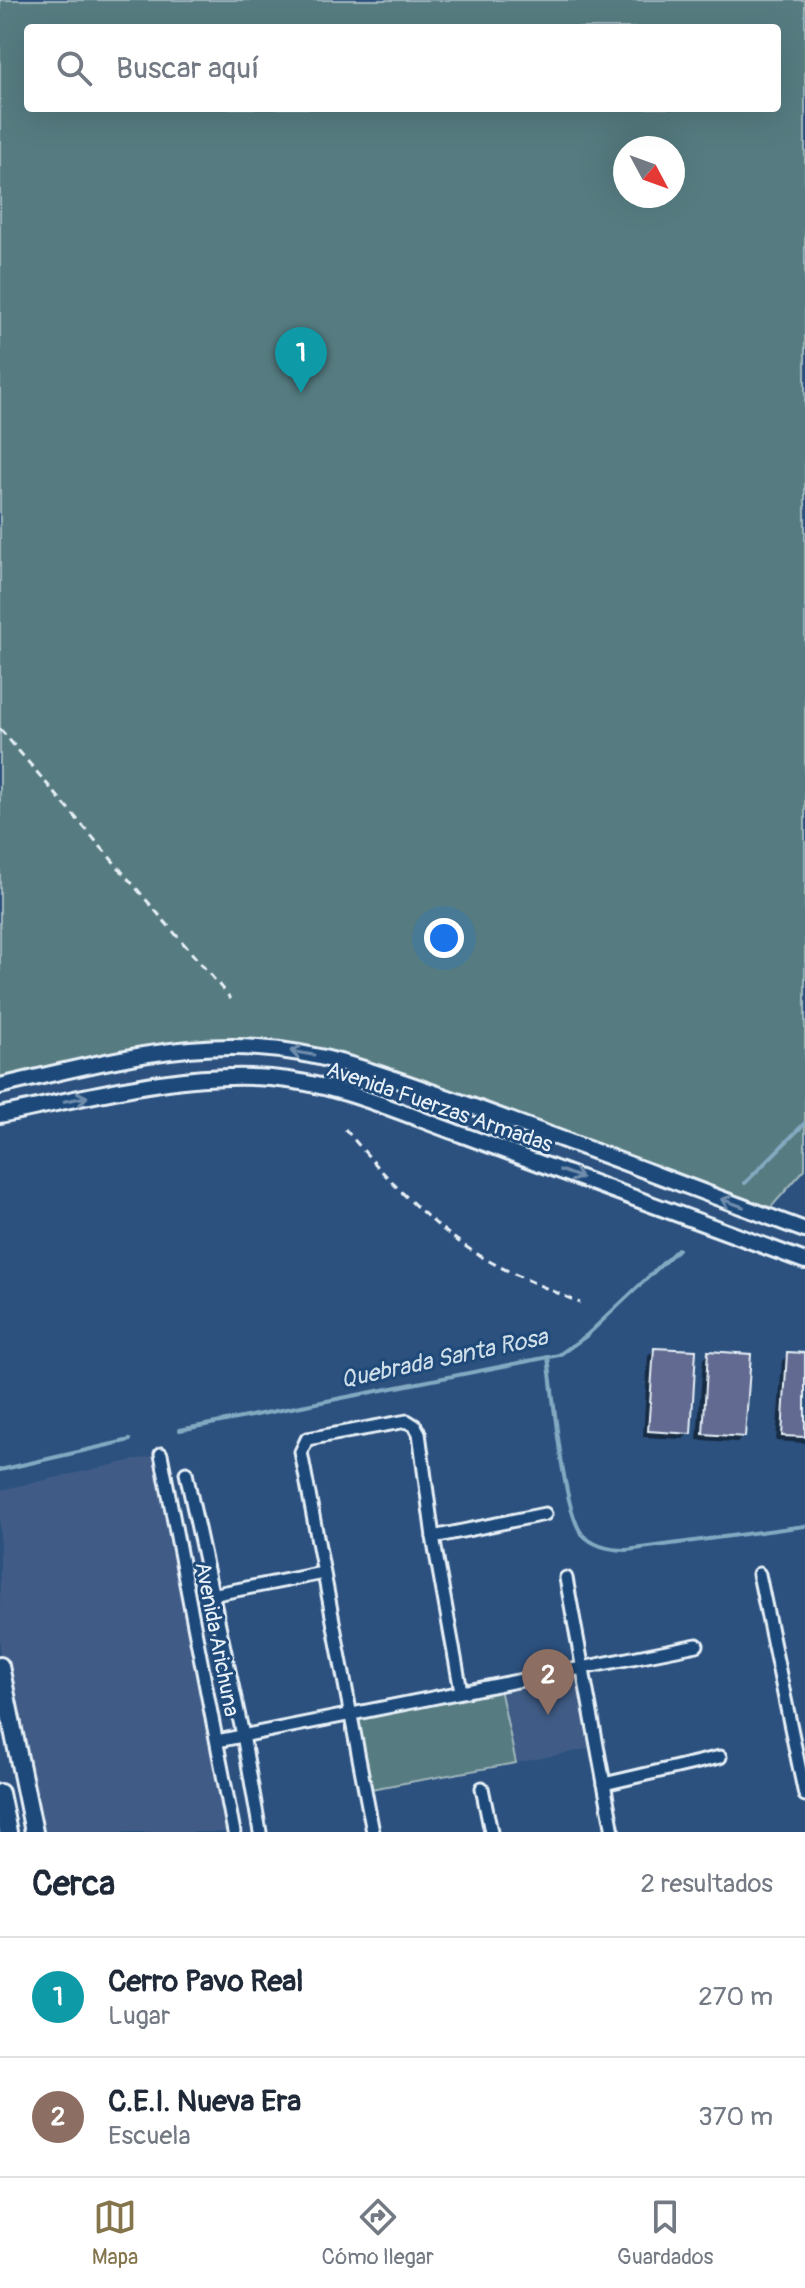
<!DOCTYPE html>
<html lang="es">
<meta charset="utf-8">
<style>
:root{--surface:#fff;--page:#f2f2f3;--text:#1f2937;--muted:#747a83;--line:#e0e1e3;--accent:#84754c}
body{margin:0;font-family:Pangolin,sans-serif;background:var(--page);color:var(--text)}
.compass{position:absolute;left:613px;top:136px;width:72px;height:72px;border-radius:50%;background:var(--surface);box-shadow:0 8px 32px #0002;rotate:131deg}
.you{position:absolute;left:444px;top:938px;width:28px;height:28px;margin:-20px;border:6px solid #fff;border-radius:50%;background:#1a73e8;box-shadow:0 0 0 12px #1a73e833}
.badge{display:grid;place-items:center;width:52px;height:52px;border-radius:50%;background:var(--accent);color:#fff;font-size:26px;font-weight:700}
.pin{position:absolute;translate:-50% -66px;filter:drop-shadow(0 2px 4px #0008)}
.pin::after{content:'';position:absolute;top:42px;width:28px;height:24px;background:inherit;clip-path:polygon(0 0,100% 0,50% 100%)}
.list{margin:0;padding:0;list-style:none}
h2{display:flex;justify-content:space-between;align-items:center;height:104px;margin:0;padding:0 32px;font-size:34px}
h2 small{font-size:26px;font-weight:400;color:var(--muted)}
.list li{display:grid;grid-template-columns:52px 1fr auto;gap:24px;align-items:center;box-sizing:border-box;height:120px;padding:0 32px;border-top:2px solid var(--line)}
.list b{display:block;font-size:30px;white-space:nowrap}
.list p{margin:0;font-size:26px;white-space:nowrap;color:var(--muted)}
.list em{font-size:26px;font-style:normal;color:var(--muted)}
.icon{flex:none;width:44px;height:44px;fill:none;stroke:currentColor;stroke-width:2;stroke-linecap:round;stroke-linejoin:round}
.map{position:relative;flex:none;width:805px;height:1832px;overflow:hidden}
.search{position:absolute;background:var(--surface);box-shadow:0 8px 32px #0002;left:24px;right:24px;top:24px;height:88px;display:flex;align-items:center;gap:20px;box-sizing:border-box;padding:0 28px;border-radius:8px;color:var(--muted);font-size:30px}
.sheet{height:344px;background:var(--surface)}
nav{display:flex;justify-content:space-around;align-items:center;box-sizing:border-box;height:112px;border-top:2px solid var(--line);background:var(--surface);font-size:22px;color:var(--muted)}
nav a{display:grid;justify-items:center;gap:4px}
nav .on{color:var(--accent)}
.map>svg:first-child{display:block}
.built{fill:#3f5c86}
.green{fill:#577b81;stroke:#a0b6bc;stroke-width:2;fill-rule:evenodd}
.shadow{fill:#0007}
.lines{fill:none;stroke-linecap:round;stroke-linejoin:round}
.stream{stroke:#84aac2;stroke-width:4}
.building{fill:#626b91;stroke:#e8f1f8;stroke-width:2}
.minor-casing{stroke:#e8f1f8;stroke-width:17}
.tertiary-casing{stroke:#e8f1f8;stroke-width:20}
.secondary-casing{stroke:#e8f1f8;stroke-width:22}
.path{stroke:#e8f1f8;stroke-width:3;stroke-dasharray:8 6;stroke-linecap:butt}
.minor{stroke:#1f4a7a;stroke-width:11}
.tertiary{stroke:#1f4a7a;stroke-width:14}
.secondary{stroke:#1f4a7a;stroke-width:16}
.oneway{stroke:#6f8dac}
.labels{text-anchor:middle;stroke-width:6;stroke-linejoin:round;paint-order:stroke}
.street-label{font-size:22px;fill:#e8f1f8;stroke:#1f4a7a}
.water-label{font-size:24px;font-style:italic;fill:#cfdfea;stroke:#1f4a7a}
</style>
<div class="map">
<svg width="805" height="1832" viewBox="0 0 805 1832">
<rect width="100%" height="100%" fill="#2c517f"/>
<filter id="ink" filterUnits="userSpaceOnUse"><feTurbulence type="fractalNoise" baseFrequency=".0125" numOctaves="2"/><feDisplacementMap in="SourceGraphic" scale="16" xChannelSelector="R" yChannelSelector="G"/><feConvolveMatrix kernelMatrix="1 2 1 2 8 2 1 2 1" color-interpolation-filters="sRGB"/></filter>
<g filter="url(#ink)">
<g class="built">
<path d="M161,1454L234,1832H34L0,1666V1490Z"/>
<path d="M583,1667L597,1747L516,1763L499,1684Z"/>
</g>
<g class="green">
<path d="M0,0H805V1169L764,1215L380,1074L234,1047L0,1086ZM28,28H777V108H28ZM625,148H673V196H625Z"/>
<path d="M499,1684L516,1763L365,1790L351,1713Z"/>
</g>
<g class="shadow">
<path d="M654,1350L689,1433L683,1439L643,1437L648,1356Z"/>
<path d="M709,1353L743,1436L737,1442L697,1440L703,1359Z"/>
<path d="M788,1354L805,1355V1443L776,1441L782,1361Z"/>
</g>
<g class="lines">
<g class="stream">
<path d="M745,1183L805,1123"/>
<path d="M548,1357C553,1393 563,1510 582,1534C594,1547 611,1550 627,1550L805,1526"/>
<path d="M180,1430L559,1355L586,1336L678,1249"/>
<path d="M0,1470L130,1440"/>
</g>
</g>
<g class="building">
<path d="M654,1348L696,1350L691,1434L648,1431Z"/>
<path d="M708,1351L751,1354L745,1437L703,1434Z"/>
<path d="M787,1352L805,1353V1437L782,1436Z"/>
</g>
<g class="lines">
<defs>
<g id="minor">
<path d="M161,1454L234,1832"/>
<path d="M186,1473L243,1735L260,1832"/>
<path d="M433,1537L545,1514"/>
<path d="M759,1574L805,1795"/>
<path d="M566,1578L613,1832"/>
<path d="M211,1595L323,1573"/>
<path d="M217,1741L697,1645"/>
<path d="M604,1784L720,1757"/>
<path d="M482,1788L491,1832"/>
<path d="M373,1832L301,1452L307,1439L407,1421L415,1426L419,1433L433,1537L461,1691"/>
</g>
<g id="tertiary">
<path d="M0,1086C83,1067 172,1042 258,1048C329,1052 396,1080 463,1103C577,1144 691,1188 805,1230"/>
<path d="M0,1115C88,1097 180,1071 271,1078C337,1083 401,1113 463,1135C577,1176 691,1219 805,1261"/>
</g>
<g id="secondary">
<path d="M0,1666L34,1832"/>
<path d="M0,1793L8,1832"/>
</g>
</defs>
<use href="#minor" class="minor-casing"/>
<use href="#tertiary" class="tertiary-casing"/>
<use href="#secondary" class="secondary-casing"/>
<g class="path">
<path d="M0,729L231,999"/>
<path d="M345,1129C384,1175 423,1219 474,1252C507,1273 545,1287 580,1303"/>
</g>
<use href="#minor" class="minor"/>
<use href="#tertiary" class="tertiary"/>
<use href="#secondary" class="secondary"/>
</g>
<defs><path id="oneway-shaft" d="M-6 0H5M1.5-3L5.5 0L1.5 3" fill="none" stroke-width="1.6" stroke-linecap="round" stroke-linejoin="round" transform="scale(2)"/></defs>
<g class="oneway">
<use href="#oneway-shaft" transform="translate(302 1053) rotate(-170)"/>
<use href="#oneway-shaft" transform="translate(76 1099) rotate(-11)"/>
<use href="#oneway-shaft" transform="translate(571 1174) rotate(20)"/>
<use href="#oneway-shaft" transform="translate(732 1203) rotate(-160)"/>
</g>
</g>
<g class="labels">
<g class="street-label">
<text transform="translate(440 1106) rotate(19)" y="8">Avenida Fuerzas Armadas</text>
<text transform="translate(218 1639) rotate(79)" y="8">Avenida Arichuna</text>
</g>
<g class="water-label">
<text transform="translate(444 1358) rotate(-12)" y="8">Quebrada Santa Rosa</text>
</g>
</g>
</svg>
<svg class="compass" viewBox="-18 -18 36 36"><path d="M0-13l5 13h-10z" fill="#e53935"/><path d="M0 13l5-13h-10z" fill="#747a83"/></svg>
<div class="you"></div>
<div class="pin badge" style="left:301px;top:393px;background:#0f9aa8">1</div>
<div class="pin badge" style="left:548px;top:1715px;background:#8d6e63">2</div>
<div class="search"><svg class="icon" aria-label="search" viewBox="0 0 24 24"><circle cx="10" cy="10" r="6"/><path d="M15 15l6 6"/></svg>Buscar aquí</div>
</div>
<section class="sheet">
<h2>Cerca<small>2 resultados</small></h2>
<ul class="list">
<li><span class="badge" style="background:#0f9aa8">1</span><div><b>Cerro Pavo Real</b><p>Lugar</p></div><em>270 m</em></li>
<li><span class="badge" style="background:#8d6e63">2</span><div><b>C.E.I. Nueva Era</b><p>Escuela</p></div><em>370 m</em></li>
</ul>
</section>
<nav>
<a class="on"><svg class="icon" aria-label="map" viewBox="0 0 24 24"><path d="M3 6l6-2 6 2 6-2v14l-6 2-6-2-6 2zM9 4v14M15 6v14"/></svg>Mapa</a>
<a><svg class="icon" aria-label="directions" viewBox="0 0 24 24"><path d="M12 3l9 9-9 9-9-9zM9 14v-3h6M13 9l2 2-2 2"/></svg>Cómo llegar</a>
<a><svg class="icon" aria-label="saved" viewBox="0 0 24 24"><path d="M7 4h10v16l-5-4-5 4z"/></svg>Guardados</a>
</nav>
